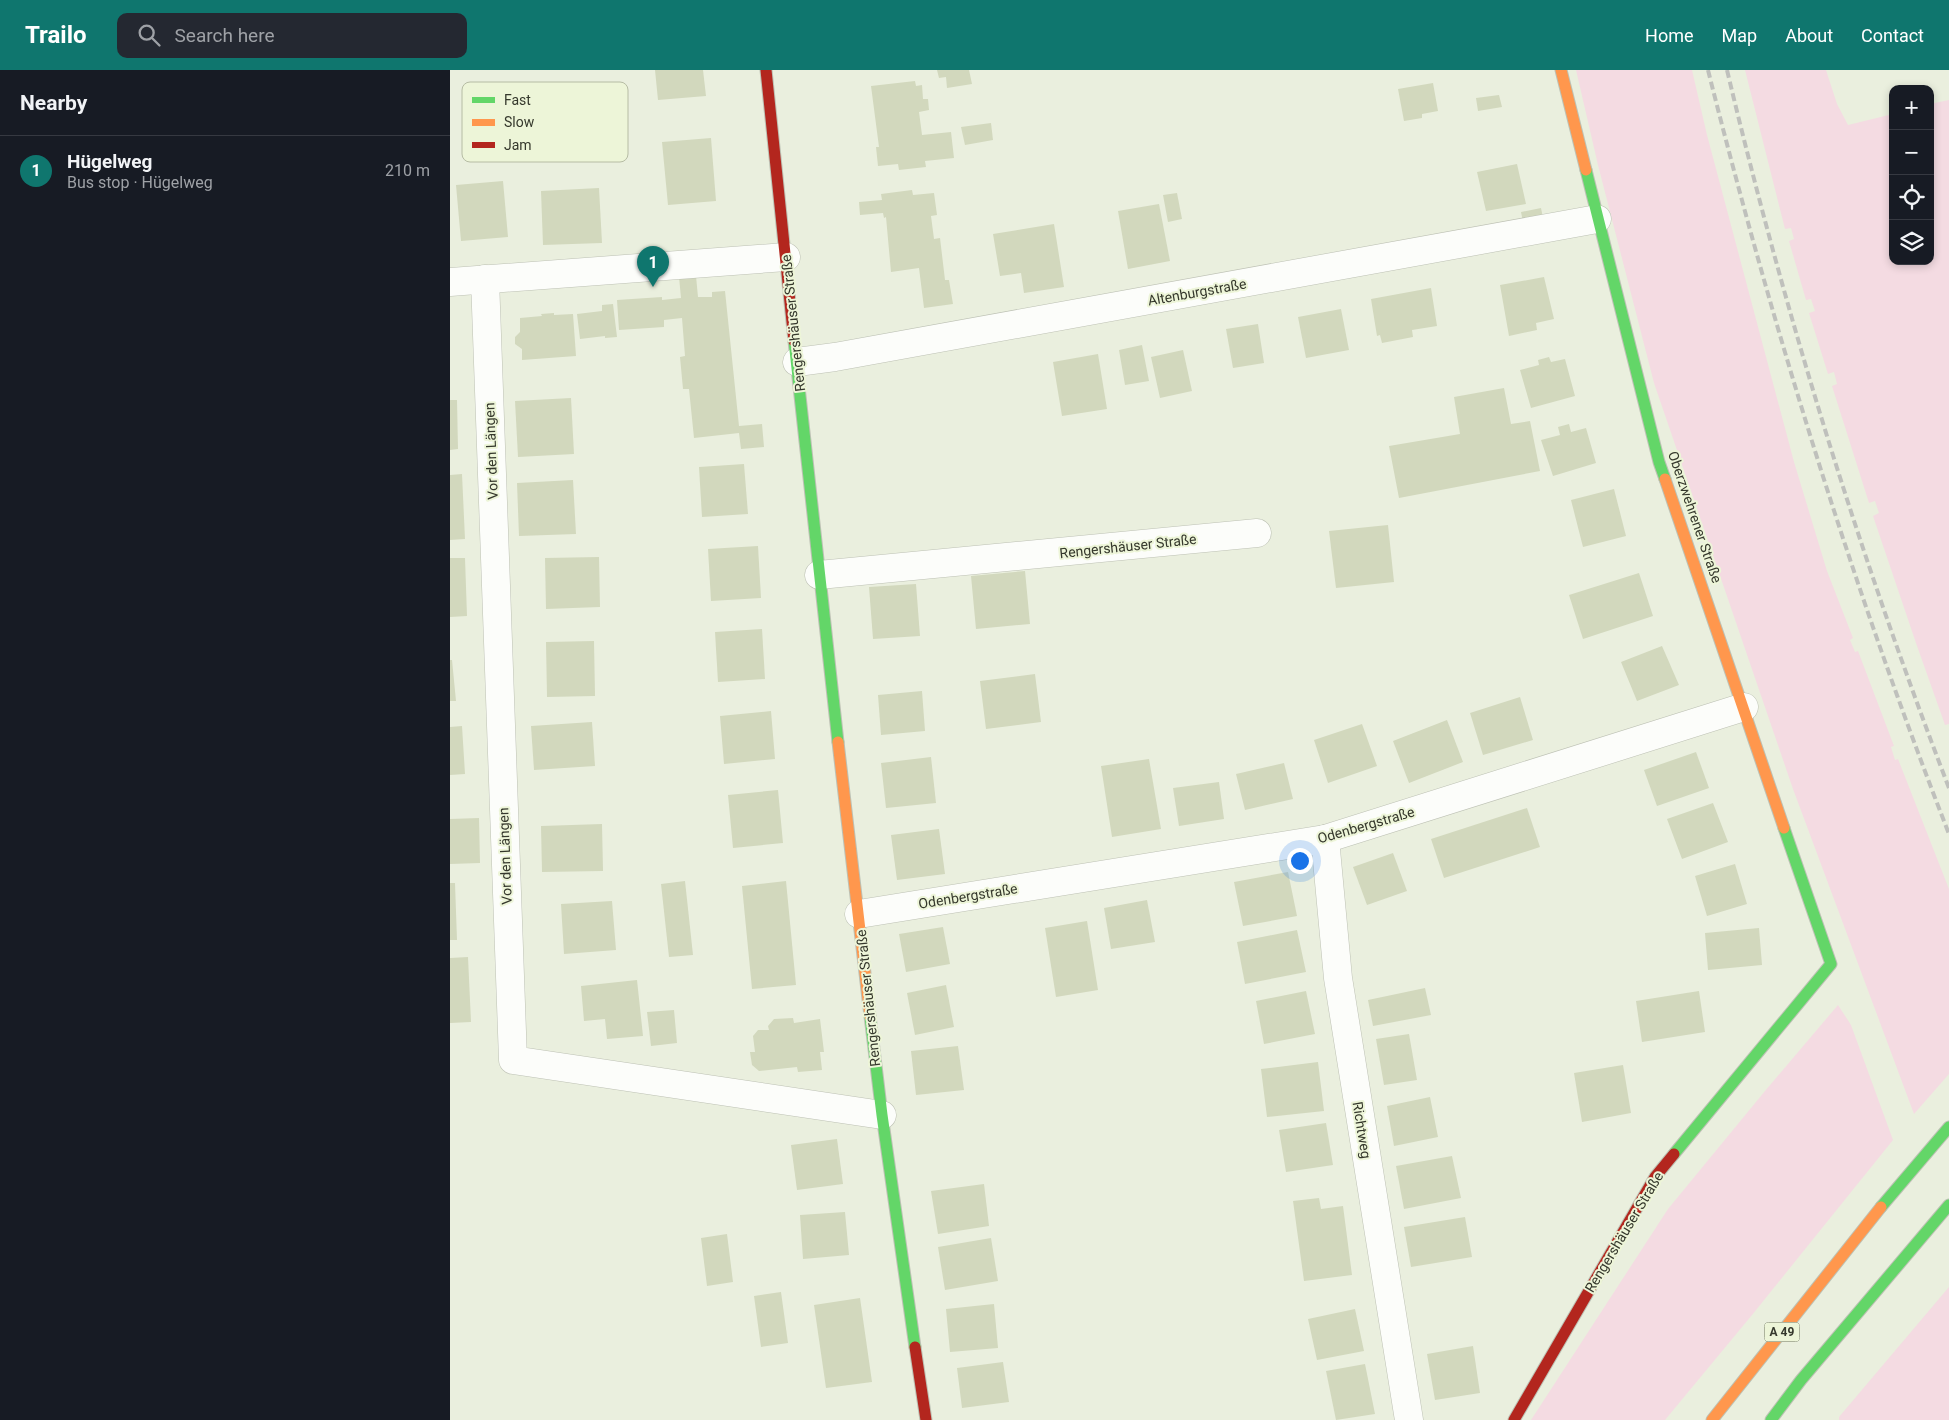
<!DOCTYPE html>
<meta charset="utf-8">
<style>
:root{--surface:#171b24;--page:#242831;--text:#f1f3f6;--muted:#9ea1a6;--line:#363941;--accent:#0f766e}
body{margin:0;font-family:Roboto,sans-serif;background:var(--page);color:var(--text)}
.controls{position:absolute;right:15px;top:15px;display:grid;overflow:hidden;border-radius:10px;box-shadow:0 2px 8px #0003}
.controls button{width:45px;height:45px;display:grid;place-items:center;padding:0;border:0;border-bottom:1px solid var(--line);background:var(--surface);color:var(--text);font:25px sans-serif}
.you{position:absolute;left:849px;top:790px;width:18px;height:18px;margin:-12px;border:4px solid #fff;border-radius:50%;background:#1a73e8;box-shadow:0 0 0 8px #1a73e833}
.badge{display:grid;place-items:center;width:32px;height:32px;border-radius:50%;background:var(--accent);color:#fff;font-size:16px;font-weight:700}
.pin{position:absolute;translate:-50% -41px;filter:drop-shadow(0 1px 2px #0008)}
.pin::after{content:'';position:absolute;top:26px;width:18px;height:15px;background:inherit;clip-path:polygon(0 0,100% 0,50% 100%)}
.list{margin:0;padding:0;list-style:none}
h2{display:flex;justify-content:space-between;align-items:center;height:65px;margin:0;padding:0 20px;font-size:21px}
h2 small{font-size:16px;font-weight:400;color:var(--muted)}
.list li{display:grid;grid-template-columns:32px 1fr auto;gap:15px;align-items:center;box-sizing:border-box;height:70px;padding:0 20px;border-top:1px solid var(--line)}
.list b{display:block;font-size:19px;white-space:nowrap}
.list p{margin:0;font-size:16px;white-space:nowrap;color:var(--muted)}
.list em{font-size:16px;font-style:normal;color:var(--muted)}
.icon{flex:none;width:28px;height:28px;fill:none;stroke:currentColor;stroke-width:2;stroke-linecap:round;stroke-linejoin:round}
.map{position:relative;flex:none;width:1499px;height:1350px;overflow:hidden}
header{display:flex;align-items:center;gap:30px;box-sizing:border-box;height:70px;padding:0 25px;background:var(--accent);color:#fff}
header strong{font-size:24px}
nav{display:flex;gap:28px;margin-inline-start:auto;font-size:18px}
.search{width:350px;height:45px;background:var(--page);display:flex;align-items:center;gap:12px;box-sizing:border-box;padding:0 18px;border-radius:10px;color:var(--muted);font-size:19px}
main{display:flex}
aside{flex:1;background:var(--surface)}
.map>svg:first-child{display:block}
.green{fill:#f4dbe2}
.building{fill:#d2d8bd}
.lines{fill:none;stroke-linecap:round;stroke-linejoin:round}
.street-casing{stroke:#bdc1b4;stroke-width:29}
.fast-casing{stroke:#bdc1b4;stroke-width:13}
.slow-casing{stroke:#bdc1b4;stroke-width:13}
.jam-casing{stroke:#bdc1b4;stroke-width:13}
.street{stroke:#fcfdfa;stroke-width:28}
.fast{stroke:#63d668;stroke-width:11}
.slow{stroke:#ff974d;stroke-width:11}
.jam{stroke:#b3261e;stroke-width:11}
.rail{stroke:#bfc0bc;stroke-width:4;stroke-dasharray:8 4;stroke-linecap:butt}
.labels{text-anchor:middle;stroke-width:4;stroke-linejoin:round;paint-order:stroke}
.shield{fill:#edf5d8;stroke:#6c7160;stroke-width:1}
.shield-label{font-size:12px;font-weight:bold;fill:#35382c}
.street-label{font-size:14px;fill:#35382c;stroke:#edf5d8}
.key{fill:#edf5d8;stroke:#b6bca4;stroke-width:1}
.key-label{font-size:14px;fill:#35382c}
</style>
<header>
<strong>Trailo</strong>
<div class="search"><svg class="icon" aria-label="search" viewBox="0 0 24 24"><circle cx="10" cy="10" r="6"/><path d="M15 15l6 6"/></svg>Search here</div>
<nav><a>Home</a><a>Map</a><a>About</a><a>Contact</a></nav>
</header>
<main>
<aside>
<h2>Nearby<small></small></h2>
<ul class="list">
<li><span class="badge">1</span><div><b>Hügelweg</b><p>Bus stop · Hügelweg</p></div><em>210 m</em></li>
</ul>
</aside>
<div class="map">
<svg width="1499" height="1350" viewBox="0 0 1499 1350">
<rect width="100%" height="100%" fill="#eaefde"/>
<g class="green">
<path d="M1126,0H1242L1257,65L1344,392L1377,501L1403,568L1400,570L1405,582L1408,581L1444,676L1441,677L1445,690L1448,689L1499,819V1004L1464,1044L1343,719L1204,313L1148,95Z"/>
<path d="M1295,0H1376L1387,34L1398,55L1443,44V191H1480V34L1499,30V654L1495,655L1466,573L1423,446L1429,443L1425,431L1419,433L1382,316L1387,314L1384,302L1378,304L1359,243L1365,241L1361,229L1356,230L1339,171L1344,169L1341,158L1335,159Z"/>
<path d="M1388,935L1401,955L1443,1070L1302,1245L1215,1350H1081L1218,1139L1315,1021Z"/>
<path d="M1499,1217V1350H1389V1347Z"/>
</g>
<g class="building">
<path d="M205,0H253L256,26L208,30Z"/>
<path d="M487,0H519L522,14L497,18L496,7L489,8Z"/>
<path d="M465,11L466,16L472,15L473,29H478L479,40L469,42L472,65L501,62L504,88L475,91L476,97L449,100L448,94L428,96L426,77H429L421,16Z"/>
<path d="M983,13L988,41L972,44V48L954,51L948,19Z"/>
<path d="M1049,25L1052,37L1028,41L1026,28Z"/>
<path d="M541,53L543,70L515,75L511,57Z"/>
<path d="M261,68L266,131L218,135L212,72Z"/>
<path d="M1067,94L1076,134L1036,141L1027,102Z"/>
<path d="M53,111L58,167L11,171L6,115Z"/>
<path d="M149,118L152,173L93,175L91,121Z"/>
<path d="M462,120L463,125L484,123L487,145L481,146L484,169L490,168L495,210H499L503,234L474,238L469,198L441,202L436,147L434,148L433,143L410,145L409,132L432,130L431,124Z"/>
<path d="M727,123L732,149L718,152L713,125Z"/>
<path d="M709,134L720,191L678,199L668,141Z"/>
<path d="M1091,138L1093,148L1073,152L1071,142Z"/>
<path d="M604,154L614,217L574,223L571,203L550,206L543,164Z"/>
<path d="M246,206L248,227H262V222L275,221L289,356L312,354L314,377L291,379L289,363L244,368L239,319H233L230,287L235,286L232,248L214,250V257L169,260L167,230L212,227V230L231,228L229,207Z"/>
<path d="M1094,207L1104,249L1086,253L1087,260L1059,266L1050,215Z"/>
<path d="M981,218L987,256L962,260L963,267L932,273L930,265L927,266L921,229Z"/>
<path d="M163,234L167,267L155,268V266L130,269L127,244L152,241V235Z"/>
<path d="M891,239L899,280L856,288L848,247Z"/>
<path d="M104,243V245L123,244L126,286L72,290V279L65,274V267L70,262V248L92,246L91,244Z"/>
<path d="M808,254L814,293L783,298L776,259Z"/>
<path d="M692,275L699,311L675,315L669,280Z"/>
<path d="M733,280L742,321L710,328L701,287Z"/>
<path d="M648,284L657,339L612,346L603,292Z"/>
<path d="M1099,287L1101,292L1115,289L1125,326L1081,338L1070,300L1089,295L1088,290Z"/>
<path d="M1054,318L1061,354L1080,351L1090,401L949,428L939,376L1010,364L1004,327Z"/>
<path d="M121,328L124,384L68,387L65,331Z"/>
<path d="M0,330H7L8,379L0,380Z"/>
<path d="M1119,354L1121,362L1136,358L1146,393L1103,406L1091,370L1110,365L1108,357Z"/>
<path d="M294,394L298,444L252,447L249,397Z"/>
<path d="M12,404L15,469L0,470V405Z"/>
<path d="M123,410L126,464L69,466L67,413Z"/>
<path d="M1164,419L1176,466L1133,477L1121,430Z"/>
<path d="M938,455L944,512L886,518L879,461Z"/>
<path d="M308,476L311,528L261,531L258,479Z"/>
<path d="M149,487L150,537L96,539L95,488Z"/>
<path d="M0,488H15L17,546L0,547Z"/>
<path d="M575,501L580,554L526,559L521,506Z"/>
<path d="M1189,503L1203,546L1133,569L1119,525Z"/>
<path d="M466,514L470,566L423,569L419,517Z"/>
<path d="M312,559L315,609L268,612L265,562Z"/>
<path d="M144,571L145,626L97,627L96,572Z"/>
<path d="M1212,576L1229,615L1187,631L1171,592Z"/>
<path d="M0,590H2L6,631H0Z"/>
<path d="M585,604L591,652L536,659L530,611Z"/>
<path d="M472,621L475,661L431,665L428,625Z"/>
<path d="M1070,627L1083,670L1033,685L1020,643Z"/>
<path d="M321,641L325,689L274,694L270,646Z"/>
<path d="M997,650L1013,692L959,713L943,671Z"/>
<path d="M142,652L145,696L84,700L81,656Z"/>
<path d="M912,654L927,696L878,713L864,670Z"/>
<path d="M12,656L15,704L0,705V657Z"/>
<path d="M1246,682L1259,718L1207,736L1194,700Z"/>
<path d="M481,687L486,733L436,738L431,693Z"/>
<path d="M699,689L711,759L662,767L651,696Z"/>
<path d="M834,693L843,729L795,740L786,704Z"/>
<path d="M769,712L774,749L729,756L723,718Z"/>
<path d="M328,720L333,773L283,778L278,725Z"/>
<path d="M1263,733L1278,772L1232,789L1217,749Z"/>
<path d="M1077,738L1090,777L994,808L981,769Z"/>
<path d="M29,748L30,793L0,794V749Z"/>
<path d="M152,754L153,801L92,802L91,756Z"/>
<path d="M489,759L495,804L447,810L441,765Z"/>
<path d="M943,783L957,821L917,835L903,797Z"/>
<path d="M1285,794L1297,834L1257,846L1245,806Z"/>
<path d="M838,802L847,846L793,856L784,812Z"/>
<path d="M235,811L243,885L219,887L211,814Z"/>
<path d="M336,811L346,915L302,919L292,816Z"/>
<path d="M0,813H5L7,870H0Z"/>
<path d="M697,830L705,872L661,879L654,838Z"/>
<path d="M162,831L166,880L114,884L111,834Z"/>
<path d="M637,851L648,920L606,927L595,858Z"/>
<path d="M493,857L500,894L456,902L449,864Z"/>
<path d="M1309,858L1312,895L1258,900L1255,863Z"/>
<path d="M847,860L856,902L795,914L787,872Z"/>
<path d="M18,887L21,952L0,953V888Z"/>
<path d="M187,910L193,966L157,969L155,949L134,951L131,916Z"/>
<path d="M496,915L504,957L465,965L457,923Z"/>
<path d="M975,918L981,945L923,956L918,930Z"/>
<path d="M856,921L865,964L814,974L806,931Z"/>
<path d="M1249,921L1255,962L1192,972L1186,931Z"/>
<path d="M224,940L227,973L201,976L197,942Z"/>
<path d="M343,948L344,953L370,949L374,982H370L372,1000L348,1002L347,997L309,1001L302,995L300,982H305L303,966L308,960H319L318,956L324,949Z"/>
<path d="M959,964L967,1010L934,1015L926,969Z"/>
<path d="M508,976L514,1020L466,1025L461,981Z"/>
<path d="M868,992L874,1041L817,1047L811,999Z"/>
<path d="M1173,995L1181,1043L1132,1052L1124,1003Z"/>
<path d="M980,1027L988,1067L944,1076L937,1036Z"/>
<path d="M876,1053L883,1095L836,1102L829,1060Z"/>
<path d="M387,1069L393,1114L347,1120L341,1075Z"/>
<path d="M1002,1086L1011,1128L954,1139L946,1096Z"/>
<path d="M534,1114L539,1156L488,1164L481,1121Z"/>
<path d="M869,1128L871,1139L893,1136L902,1205L854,1211L843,1131Z"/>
<path d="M395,1142L399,1185L353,1189L350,1145Z"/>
<path d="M1015,1147L1022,1187L961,1197L954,1157Z"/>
<path d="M277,1164L283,1212L257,1216L251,1168Z"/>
<path d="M541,1168L548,1211L495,1220L488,1177Z"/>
<path d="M331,1222L338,1273L311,1277L304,1226Z"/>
<path d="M410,1228L422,1312L376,1318L364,1235Z"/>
<path d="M544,1234L548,1278L500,1282L496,1239Z"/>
<path d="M905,1239L914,1281L867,1290L858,1249Z"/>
<path d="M1023,1276L1030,1323L985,1330L977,1284Z"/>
<path d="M553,1292L559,1332L512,1338L507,1298Z"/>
<path d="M915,1294L925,1344L886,1350L876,1301Z"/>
</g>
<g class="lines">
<defs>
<g id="street">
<path d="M35,209L63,990L432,1045"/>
<path d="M0,212L336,187"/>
<path d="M347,292L385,287L1147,149"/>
<path d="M369,505L807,463"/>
<path d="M875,769L888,908L959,1350"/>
<path d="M409,844L875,769L1294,637"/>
</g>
<g id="fast">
<path d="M1136,100L1209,392L1215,409"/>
<path d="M344,271L388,672"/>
<path d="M420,946L432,1045L465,1277"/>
<path d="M1224,1084L1381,894L1334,758"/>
<path d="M1431,1137L1499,1057"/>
<path d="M1321,1350L1351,1310L1499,1135"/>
</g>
<g id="slow">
<path d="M1111,0L1136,100"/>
<path d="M1215,409L1334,758"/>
<path d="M388,672L420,946"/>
<path d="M1262,1350L1431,1137"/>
</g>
<g id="jam">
<path d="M316,0L344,271"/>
<path d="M465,1277L476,1350"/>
<path d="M1064,1350L1205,1107L1224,1084"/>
</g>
</defs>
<use href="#street" class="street-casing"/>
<use href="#fast" class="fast-casing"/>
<use href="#slow" class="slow-casing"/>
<use href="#jam" class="jam-casing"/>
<use href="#street" class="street"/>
<use href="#fast" class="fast"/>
<use href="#slow" class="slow"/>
<use href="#jam" class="jam"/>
<g class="rail">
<path d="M1258,0C1323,259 1402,515 1499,764"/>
<path d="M1277,0C1335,244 1409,484 1499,718"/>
</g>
</g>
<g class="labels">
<rect class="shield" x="1314.5" y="1252.5" width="35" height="19" rx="4"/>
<g class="shield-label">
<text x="1332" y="1266">A 49</text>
</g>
<g class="street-label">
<text transform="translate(747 222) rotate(-10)" y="5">Altenburgstraße</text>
<text transform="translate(343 253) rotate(-96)" y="5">Rengershäuser Straße</text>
<text transform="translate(41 381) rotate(-92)" y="5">Vor den Längen</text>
<text transform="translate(1245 447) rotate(71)" y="5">Oberzwehrener Straße</text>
<text transform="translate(678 476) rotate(-6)" y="5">Rengershäuser Straße</text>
<text transform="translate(916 755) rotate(-16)" y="5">Odenbergstraße</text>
<text transform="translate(55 786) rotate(-92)" y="5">Vor den Längen</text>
<text transform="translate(518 826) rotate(-9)" y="5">Odenbergstraße</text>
<text transform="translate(418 928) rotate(-96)" y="5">Rengershäuser Straße</text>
<text transform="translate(912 1060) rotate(81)" y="5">Richtweg</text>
<text transform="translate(1174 1162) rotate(-59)" y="5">Rengershäuser Straße</text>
</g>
</g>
<rect x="12" y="12" width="166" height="80" rx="8" class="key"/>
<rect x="22" y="27" width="23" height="6" fill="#63d668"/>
<rect x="22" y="49" width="23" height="7" fill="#ff974d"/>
<rect x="22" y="72" width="23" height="6" fill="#b3261e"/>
<g class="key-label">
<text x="54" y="35">Fast</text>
<text x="54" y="57">Slow</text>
<text x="54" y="80">Jam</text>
</g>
</svg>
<div class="controls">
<button>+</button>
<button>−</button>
<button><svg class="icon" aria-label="locate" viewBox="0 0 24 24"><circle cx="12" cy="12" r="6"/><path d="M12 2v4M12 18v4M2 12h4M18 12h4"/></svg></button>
<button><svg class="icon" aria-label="layers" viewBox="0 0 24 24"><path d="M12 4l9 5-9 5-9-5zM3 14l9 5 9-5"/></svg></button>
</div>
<div class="you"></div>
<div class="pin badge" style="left:203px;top:217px">1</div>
</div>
</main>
